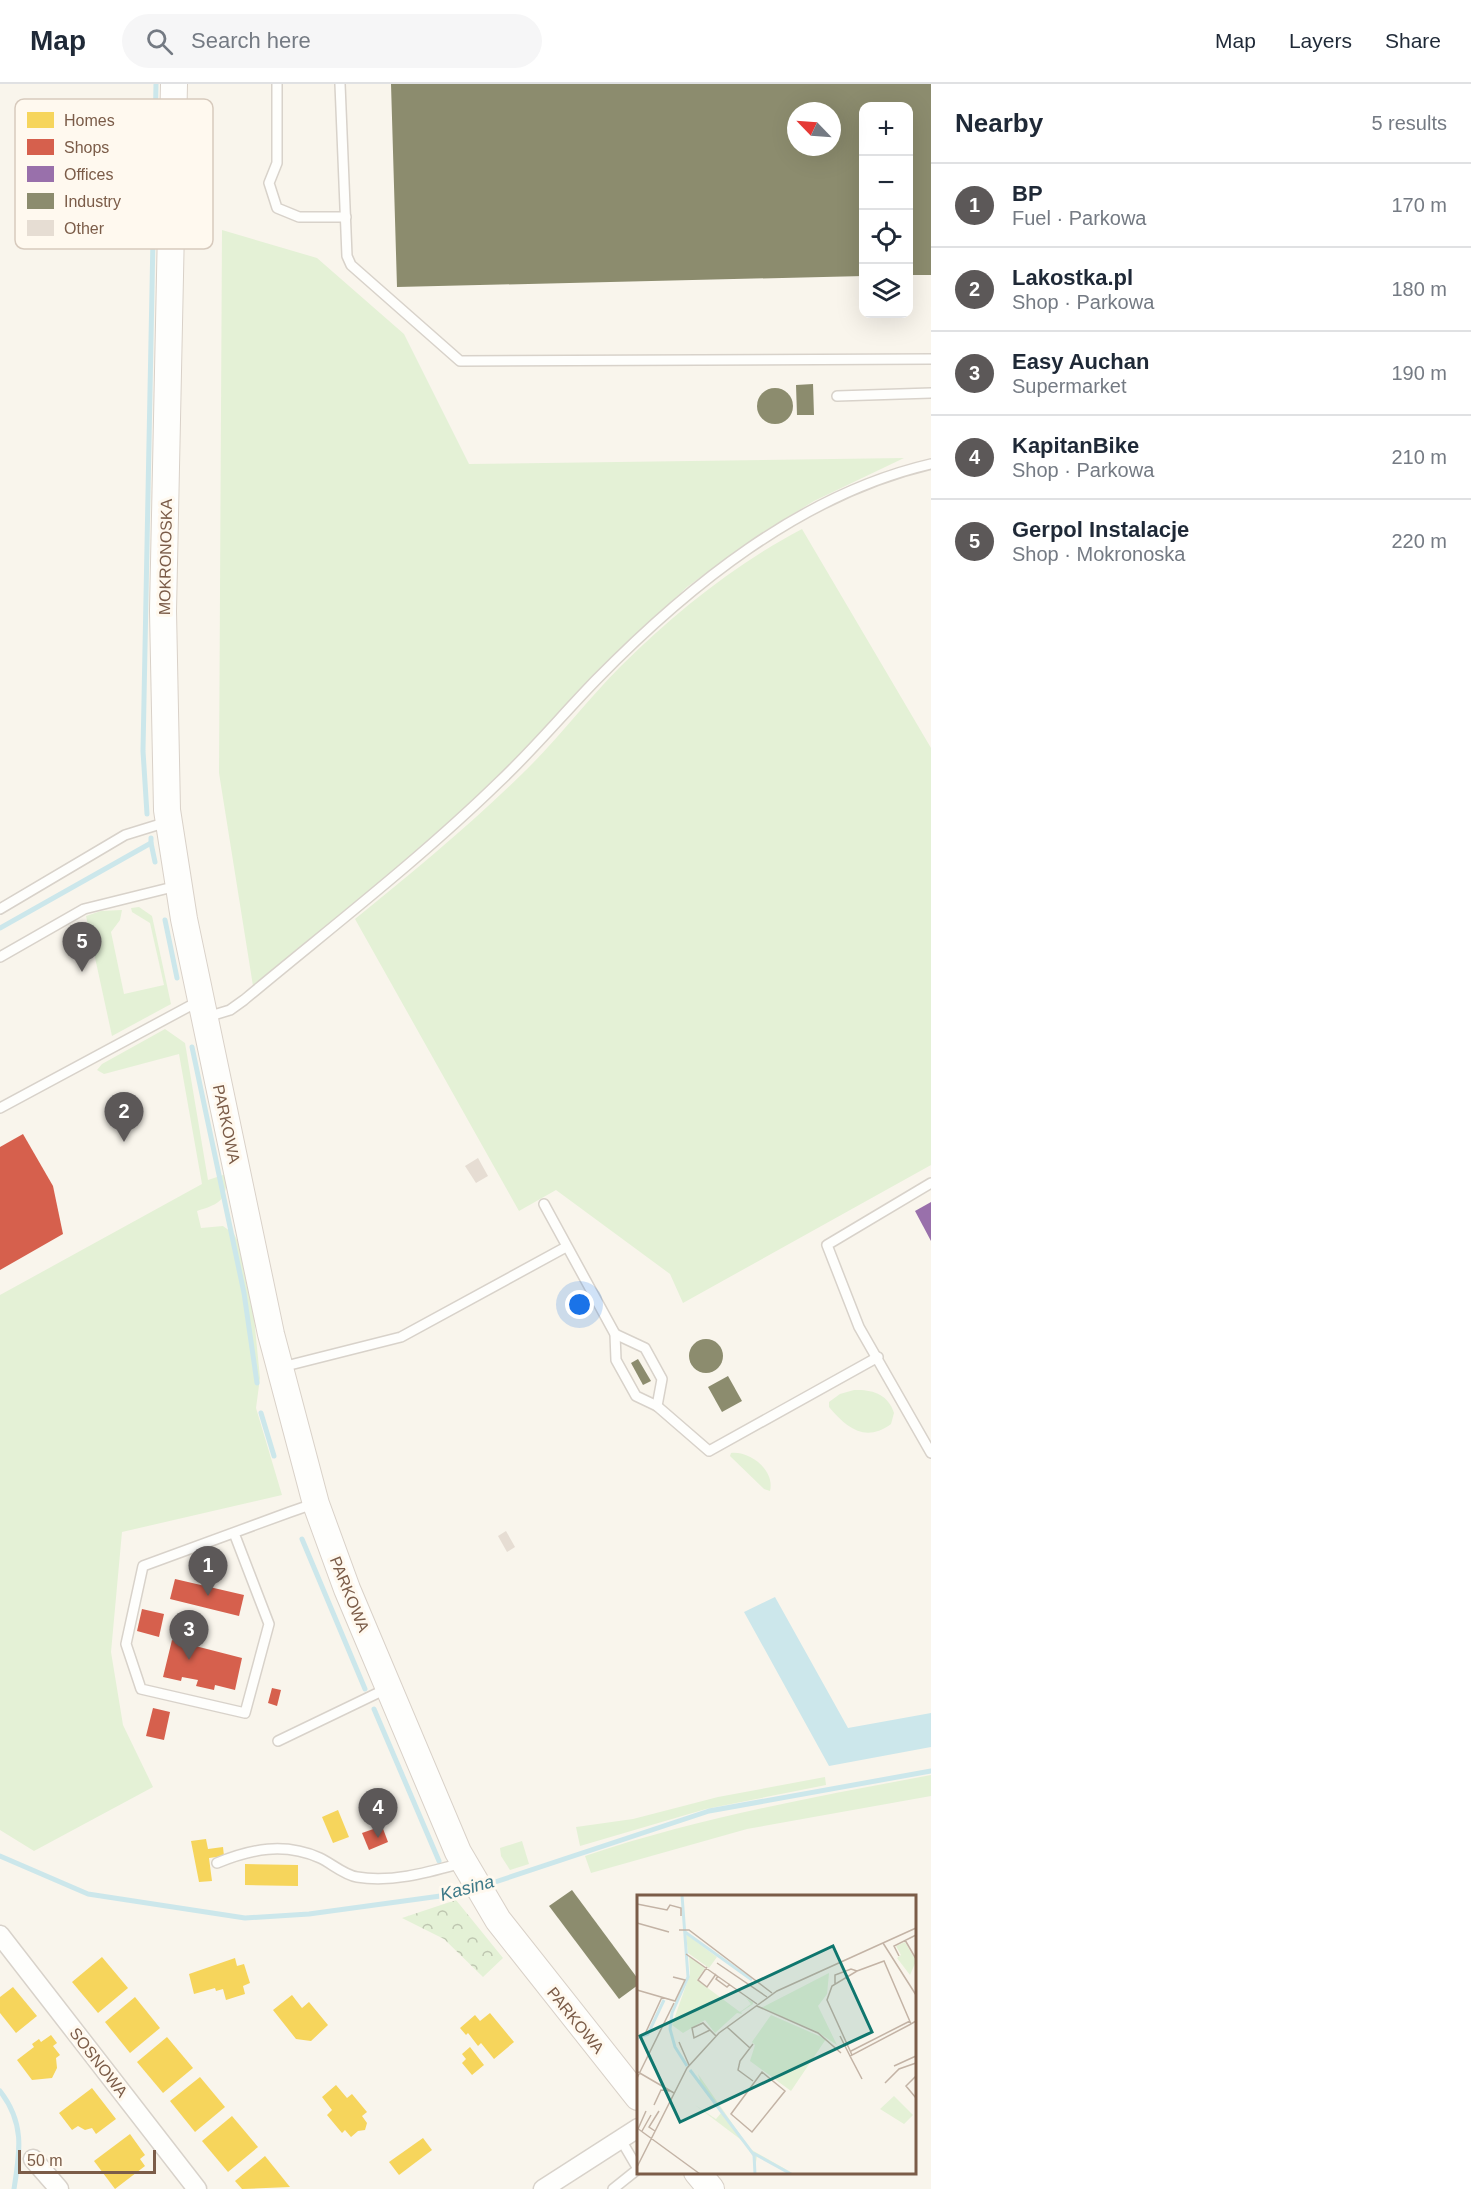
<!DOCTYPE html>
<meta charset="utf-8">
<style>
:root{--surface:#fff;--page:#f6f6f7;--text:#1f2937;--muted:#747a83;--line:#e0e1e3;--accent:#5c5858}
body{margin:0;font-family:Helvetica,sans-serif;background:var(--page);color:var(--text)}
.controls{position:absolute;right:18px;top:18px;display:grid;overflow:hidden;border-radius:12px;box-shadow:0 6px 24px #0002}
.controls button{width:54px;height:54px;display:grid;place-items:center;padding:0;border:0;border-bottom:2px solid var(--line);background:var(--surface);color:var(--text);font:30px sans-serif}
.compass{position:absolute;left:787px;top:18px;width:54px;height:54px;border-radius:50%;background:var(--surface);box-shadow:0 6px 24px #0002;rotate:295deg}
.scale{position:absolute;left:18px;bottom:15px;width:138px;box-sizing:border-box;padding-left:6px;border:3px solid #7b5c48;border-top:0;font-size:16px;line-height:21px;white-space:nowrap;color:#7b5c48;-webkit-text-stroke:4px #fff9ef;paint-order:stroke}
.you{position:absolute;left:580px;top:1221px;width:21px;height:21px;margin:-15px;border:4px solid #fff;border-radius:50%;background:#1a73e8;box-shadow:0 0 0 9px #1a73e833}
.badge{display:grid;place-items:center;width:39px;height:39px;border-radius:50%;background:var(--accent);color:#fff;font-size:20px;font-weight:700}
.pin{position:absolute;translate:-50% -50px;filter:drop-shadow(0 2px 3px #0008)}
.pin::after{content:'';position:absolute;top:32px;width:21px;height:18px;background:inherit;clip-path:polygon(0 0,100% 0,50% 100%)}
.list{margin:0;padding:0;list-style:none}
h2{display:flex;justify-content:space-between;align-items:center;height:78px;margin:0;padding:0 24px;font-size:26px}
h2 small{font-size:20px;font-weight:400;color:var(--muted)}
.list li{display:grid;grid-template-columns:39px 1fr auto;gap:18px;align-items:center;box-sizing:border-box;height:84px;padding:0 24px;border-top:2px solid var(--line)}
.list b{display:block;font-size:22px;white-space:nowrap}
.list p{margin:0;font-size:20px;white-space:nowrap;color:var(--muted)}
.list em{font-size:20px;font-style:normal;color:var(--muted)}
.icon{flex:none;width:33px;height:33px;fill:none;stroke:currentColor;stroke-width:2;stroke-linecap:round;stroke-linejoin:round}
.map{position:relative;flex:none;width:931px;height:2105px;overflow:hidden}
header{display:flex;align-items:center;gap:36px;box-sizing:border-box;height:84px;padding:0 30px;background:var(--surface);border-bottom:2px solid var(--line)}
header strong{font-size:28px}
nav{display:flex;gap:33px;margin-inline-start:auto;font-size:21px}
.search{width:420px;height:54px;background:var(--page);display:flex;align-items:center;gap:15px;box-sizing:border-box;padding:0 21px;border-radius:33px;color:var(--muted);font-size:22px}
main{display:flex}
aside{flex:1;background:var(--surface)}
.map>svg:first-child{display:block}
.grass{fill:#e4f1d6}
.forest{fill:url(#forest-crowns)}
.water{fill:#cce7eb}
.homes{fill:#f6d55c}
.shops{fill:#d6604d}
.offices{fill:#9970ab}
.industry{fill:#8c8c6e;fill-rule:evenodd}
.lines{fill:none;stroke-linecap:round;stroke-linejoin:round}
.stream{stroke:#cce7eb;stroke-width:5}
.building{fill:#e6ddd3}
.service-casing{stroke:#d8d2ca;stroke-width:12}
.minor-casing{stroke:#d8d2ca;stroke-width:21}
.secondary-casing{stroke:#d9d1c8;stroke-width:28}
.service{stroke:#fefefc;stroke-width:9}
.minor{stroke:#fefefc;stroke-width:18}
.secondary{stroke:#fefefc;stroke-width:26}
.labels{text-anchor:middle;stroke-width:6;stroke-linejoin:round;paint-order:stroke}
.street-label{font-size:16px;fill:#7b5c48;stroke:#fff9ef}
.water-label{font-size:18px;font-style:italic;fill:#3d7988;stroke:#fff9ef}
.inset-river{fill:none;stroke:#cce7eb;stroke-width:3}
.inset-road{fill:none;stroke:#c3b3a5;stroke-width:1.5}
.view{fill:#0f766e;fill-opacity:0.15;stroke:#0f766e;stroke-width:3}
.inset-edge{fill:none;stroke:#7b5c48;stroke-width:3}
.key{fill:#fff9ef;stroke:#d7cabd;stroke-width:1.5}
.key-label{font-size:16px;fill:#7b5c48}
</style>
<header>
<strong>Map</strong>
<div class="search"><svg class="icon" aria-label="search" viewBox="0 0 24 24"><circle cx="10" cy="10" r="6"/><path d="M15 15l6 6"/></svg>Search here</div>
<nav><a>Map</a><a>Layers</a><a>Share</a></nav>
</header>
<main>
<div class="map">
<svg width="931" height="2105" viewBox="0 0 931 2105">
<defs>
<pattern id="forest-crowns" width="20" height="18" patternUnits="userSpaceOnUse" patternTransform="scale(1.5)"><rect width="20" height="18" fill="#e4f1d6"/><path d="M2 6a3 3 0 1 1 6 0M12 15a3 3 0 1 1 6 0" fill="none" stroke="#bec6b0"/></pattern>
</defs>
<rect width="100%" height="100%" fill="#f9f5ec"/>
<g class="grass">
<path d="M222,146L317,174L404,250L469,380L904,374L814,417L760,450L687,503L632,555L537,657L446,744L253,902L219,689Z"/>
<path d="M802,445L931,664V1081L683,1219L670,1190L556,1106L519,1127L355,835C413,788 470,741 523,689C558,655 587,616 621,582C676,528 734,481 802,445Z"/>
<path d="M139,823L152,832L171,920L112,952L86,832L101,827L122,826L120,836L111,848L124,910L164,901L150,839L132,828L131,824Z"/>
<path d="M165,945L185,959L208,1096L226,1090C228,1117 219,1120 197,1127L201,1144L223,1142L234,1150L242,1166L253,1223L260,1294L256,1324L282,1411L122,1448L111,1568L123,1641L153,1703L34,1767L0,1746V1211L202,1100L179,970L104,990L97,986L102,980Z"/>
<path d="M854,1306C872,1305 888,1310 894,1329L891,1340C865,1359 847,1344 829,1323V1318L840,1310Z"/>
<path d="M731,1369C750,1367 775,1386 770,1407L764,1405L730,1372Z"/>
<path d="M931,1691V1712L747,1745L591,1789L585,1772C698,1734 814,1713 931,1691Z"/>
<path d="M825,1693L826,1701L706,1725L580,1762L576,1743L633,1735L718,1713Z"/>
<path d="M522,1757L529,1780L510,1786L501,1772L500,1764Z"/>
</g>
<path class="forest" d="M456,1816L503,1874L483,1893L444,1855L402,1834Z"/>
<path class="water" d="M775,1513L848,1644L931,1629V1663L829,1682L744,1528Z"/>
<g class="homes">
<path d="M338,1726L349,1753L333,1759L322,1733Z"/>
<path d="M380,1732L384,1741L376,1744L372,1735Z"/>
<path d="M206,1755L208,1765L223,1763L224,1772L209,1774L212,1797L199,1798L191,1757Z"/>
<path d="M245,1780L298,1781V1802L245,1801Z"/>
<path d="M102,1873L128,1904L98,1929L72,1898Z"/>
<path d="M235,1874L237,1882L244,1880L250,1899L243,1902L245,1910L226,1916L223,1905L216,1907L215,1904L194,1910L189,1890Z"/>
<path d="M13,1903L37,1932L16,1949L0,1929V1913Z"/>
<path d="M292,1911L302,1924L309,1918L328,1941L311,1957L296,1955L273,1926Z"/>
<path d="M135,1913L160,1944L130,1969L105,1938Z"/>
<path d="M490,1929L514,1958L494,1975L481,1959L478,1962L468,1949L466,1951L460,1944L475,1931L480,1937Z"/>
<path d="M51,1951L57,1959L53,1962L60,1971L56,1974L57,1984L52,1994L32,1996L17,1976L34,1963L32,1960L39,1955L41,1958Z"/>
<path d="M167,1953L193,1984L163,2009L137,1978Z"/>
<path d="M470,1963L484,1981L472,1991L462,1979L466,1975L462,1970Z"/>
<path d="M200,1993L225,2023L195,2048L170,2017Z"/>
<path d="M336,2001L347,2014L352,2010L367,2028L362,2032L367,2039L365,2046L358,2047L351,2053L345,2046L342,2049L327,2031L332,2026L322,2013Z"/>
<path d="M92,2004L116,2035L96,2050L92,2044L85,2046L78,2042L72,2046L59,2029Z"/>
<path d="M232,2032L258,2063L228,2088L202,2057Z"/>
<path d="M130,2050L145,2071L140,2075L145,2082L115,2105L94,2077Z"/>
<path d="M423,2054L432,2066L399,2091L389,2078Z"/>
<path d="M265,2072L290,2103L242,2105L235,2097Z"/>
</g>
<g class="shops">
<path d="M23,1050L53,1102L63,1150L0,1186V1063Z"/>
<path d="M175,1495L244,1511L239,1532L170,1515Z"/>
<path d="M142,1525L164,1530L159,1553L137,1547Z"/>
<path d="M172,1556L242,1574L235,1606L215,1601L214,1606L196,1602L198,1596L182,1593L181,1597L163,1593Z"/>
<path d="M272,1604L281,1606L277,1622L268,1619Z"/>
<path d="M153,1624L170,1628L164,1656L146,1652Z"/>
<path d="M382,1742L388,1758L369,1766L362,1749Z"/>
</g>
<path class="offices" d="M931,1118V1157L915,1127Z"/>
<g class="industry">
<path d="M391,0H931V191H908V22H864V192L397,203ZM796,27H832V63H796Z"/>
<path d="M813,300L814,331H797L796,301Z"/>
<circle cx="775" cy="322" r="18"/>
<circle cx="706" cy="1272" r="17"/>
<path d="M638,1275L651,1297L643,1301L631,1279Z"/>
<path d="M728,1292L742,1317L722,1328L708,1303Z"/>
<path d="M572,1806L638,1895V1901L619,1915L549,1822Z"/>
</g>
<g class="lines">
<g class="stream">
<path d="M147,730L143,667L156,0"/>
<path d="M151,759L155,778"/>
<path d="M165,836L177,894"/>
<path d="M0,844L151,759V754"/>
<path d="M192,963L244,1209L257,1299"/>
<path d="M261,1329L274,1372"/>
<path d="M302,1455L365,1605"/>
<path d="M374,1625L439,1777"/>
<path d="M0,1772L88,1810L245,1834L309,1830L455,1810L471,1805"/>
<path d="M486,1801L709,1727L931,1687"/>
<path d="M0,2007C25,2039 20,2067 14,2105"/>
</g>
</g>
<g class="building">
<path d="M478,1074L488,1092L476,1099L465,1082Z"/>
<path d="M506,1447L515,1463L507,1468L498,1452Z"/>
</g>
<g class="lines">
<defs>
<g id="service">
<path d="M277,0V79L269,99L277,124L299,133H346"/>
<path d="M340,0L347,172L351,181L460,277L931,275"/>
<path d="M837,312L931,309"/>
<path d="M0,825L125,751L167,738"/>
<path d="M0,873L84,825L177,802"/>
<path d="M207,933L230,926L244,916C329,845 419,776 499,698C533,666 563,630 596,596C687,503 801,410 931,380"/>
<path d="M0,1024L199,917"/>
<path d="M931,1099L827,1161L859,1243L931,1369"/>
<path d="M544,1120L615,1250L616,1276L636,1312L657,1322L709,1367L878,1273"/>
<path d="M615,1250L645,1264L662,1295L657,1322"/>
<path d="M282,1283L401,1253L566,1163"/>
<path d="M234,1449L269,1540L245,1629L141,1605L126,1560L143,1482L290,1428L313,1420"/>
<path d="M278,1657L386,1605"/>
<path d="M217,1779C251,1765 284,1758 320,1774C331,1779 344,1791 357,1793C392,1799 429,1788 462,1779"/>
<path d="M613,2105L638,2085L621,2056"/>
</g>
<g id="minor">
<path d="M0,1851L197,2105"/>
<path d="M33,2075L59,2105"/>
<path d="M543,2105L638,2044"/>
</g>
<g id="secondary">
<path d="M174,0L163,527L167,726L184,835L271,1250L316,1420L347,1505L458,1768L498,1836L638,2013"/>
<path d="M697,2088L711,2105"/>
</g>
</defs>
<use href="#service" class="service-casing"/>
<use href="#minor" class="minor-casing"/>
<use href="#secondary" class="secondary-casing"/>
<use href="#service" class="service"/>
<use href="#minor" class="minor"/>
<use href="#secondary" class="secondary"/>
</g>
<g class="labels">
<g class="street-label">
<text transform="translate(165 473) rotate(-89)" y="6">MOKRONOSKA</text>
<text transform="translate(227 1040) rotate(78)" y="6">PARKOWA</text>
<text transform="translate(350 1510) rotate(68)" y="6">PARKOWA</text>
<text transform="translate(576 1936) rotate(51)" y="6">PARKOWA</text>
<text transform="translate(99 1978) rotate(52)" y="6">SOSNOWA</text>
</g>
<g class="water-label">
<text transform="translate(467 1804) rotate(-15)" y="6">Kasina</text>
</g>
</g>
<g transform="translate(637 1811)">
<rect width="279" height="279" fill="#f9f5ec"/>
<path d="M49,39L80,62L72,73L51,58ZM268,47L279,66L273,80L260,63L264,60L259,51ZM52,61L68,73L60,85L103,117L114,109L109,103L116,107V109L104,117L105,119L100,118L78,138L68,125L46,138L35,130L53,79ZM192,78L190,99L181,111L200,150L179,136L124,113ZM134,120L189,144L154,196L113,166L118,150L115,147ZM61,179L113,254L157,279L120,261L117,279V263L107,247L58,210L79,224L84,218L57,182L63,185ZM257,201L276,220L267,229L243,214Z" fill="#e4f1d6"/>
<path class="inset-river" d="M45,0L51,82L35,118L33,134L38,152L50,171M48,37L115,85M0,143L11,139L27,105M53,175L117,260L118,279M116,258L154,279"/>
<path class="inset-road" d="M0,9L30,15L33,10L44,13V21M0,28L32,37M42,35H52L135,98M268,45L279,64M246,48L279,100M49,59L120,109M262,61L257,51L279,40M80,68L130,102M70,72L61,85L70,92L79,79M81,81L79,84L90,92L93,89M198,89V80L214,74L220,76M0,95L38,106L48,85L36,82M120,111L181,138L204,158M90,132L113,153M73,135L57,143L55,133L66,128L79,141M8,139L25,102M203,141L213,161M42,147L52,170M116,149L103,166L101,175L116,186M214,156L273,126M215,160L190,105L195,91L220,76L247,66L274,129L279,126M257,171L279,161M1,177L37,198M125,177L148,196L115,237L94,219ZM279,181L269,191L279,203M0,183L37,108M225,184L213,161L274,129M248,188L262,174L279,168M17,210L24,195L34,196M0,233L63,279M1,234L9,216M5,236L14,220M18,236L12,232L22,216M0,272L50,173L82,138L140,96L279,33"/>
<path class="view" d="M196,51L235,137L43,227L3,141Z"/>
<rect width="279" height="279" class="inset-edge"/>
</g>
<rect x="15" y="15" width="198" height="150" rx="9" class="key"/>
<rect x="27" y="28" width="27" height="16" fill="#f6d55c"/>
<rect x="27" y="55" width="27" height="16" fill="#d6604d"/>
<rect x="27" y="82" width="27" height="16" fill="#9970ab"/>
<rect x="27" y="109" width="27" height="16" fill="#8c8c6e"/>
<rect x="27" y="136" width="27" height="16" fill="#e6ddd3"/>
<g class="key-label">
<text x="64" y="42">Homes</text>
<text x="64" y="69">Shops</text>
<text x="64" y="96">Offices</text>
<text x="64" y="123">Industry</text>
<text x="64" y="150">Other</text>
</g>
</svg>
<div class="controls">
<button>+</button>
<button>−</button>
<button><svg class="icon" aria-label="locate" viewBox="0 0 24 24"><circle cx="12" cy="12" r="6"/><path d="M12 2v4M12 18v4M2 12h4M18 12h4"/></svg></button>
<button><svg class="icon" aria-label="layers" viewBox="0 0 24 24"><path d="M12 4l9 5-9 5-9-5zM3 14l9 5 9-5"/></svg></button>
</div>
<svg class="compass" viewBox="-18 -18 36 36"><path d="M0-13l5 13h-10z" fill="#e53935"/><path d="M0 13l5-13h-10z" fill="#747a83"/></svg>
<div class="scale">50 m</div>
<div class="you"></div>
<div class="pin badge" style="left:208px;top:1512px">1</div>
<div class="pin badge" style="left:124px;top:1058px">2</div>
<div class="pin badge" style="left:189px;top:1576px">3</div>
<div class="pin badge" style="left:378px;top:1754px">4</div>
<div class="pin badge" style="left:82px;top:888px">5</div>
</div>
<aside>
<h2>Nearby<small>5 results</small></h2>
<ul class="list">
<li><span class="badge">1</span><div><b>BP</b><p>Fuel · Parkowa</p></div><em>170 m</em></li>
<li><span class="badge">2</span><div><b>Lakostka.pl</b><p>Shop · Parkowa</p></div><em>180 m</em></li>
<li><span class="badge">3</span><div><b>Easy Auchan</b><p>Supermarket</p></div><em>190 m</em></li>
<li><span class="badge">4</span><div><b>KapitanBike</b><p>Shop · Parkowa</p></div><em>210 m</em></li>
<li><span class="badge">5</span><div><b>Gerpol Instalacje</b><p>Shop · Mokronoska</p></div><em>220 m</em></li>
</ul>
</aside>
</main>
